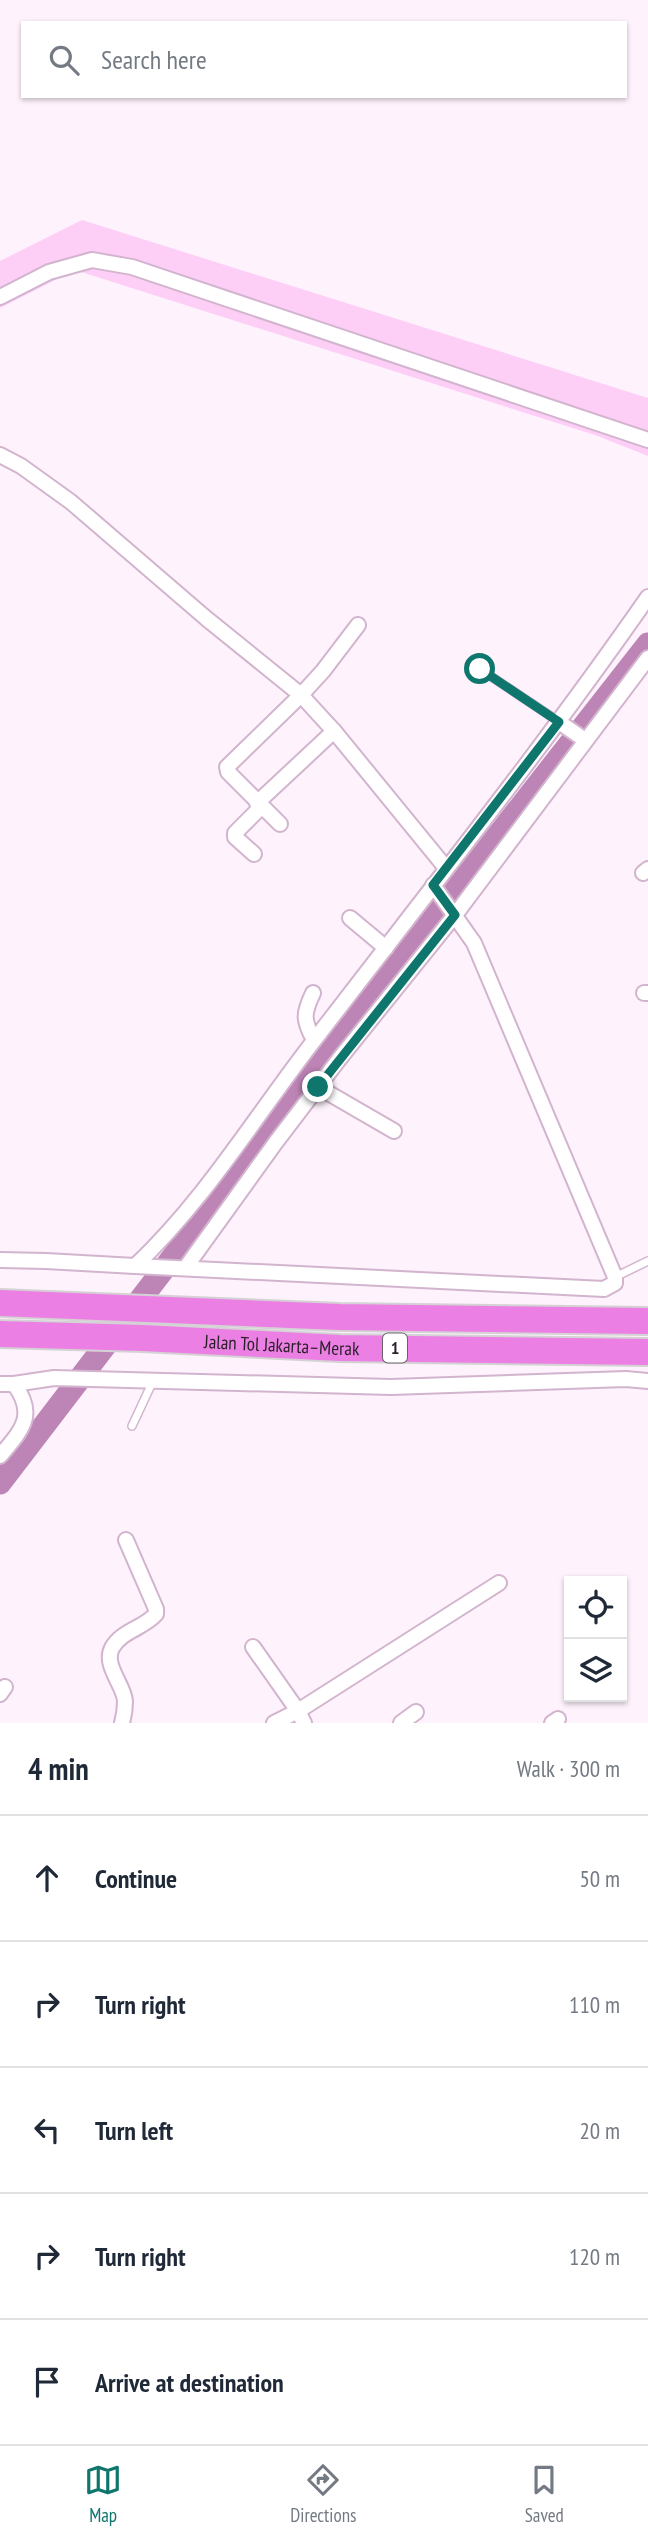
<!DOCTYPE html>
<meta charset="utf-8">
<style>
:root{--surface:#fff;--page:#f2f2f3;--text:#1f2937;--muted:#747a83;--line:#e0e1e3;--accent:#0f766e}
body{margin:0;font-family:"PT Sans Narrow",sans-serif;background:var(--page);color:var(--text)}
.controls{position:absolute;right:21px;bottom:21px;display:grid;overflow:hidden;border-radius:0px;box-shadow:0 2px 5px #0004}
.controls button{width:63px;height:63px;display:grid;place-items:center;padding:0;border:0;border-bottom:2px solid var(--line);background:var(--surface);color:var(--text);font:35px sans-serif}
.stop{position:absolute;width:21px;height:21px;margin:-16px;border:5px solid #0f766e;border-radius:50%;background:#fff}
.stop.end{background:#0f766e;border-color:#fff;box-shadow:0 2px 7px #0008}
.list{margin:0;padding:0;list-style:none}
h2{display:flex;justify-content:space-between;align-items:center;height:91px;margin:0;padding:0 28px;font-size:30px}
h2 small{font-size:23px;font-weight:400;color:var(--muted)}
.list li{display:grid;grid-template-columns:46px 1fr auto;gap:21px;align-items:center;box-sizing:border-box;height:126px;padding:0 28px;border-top:2px solid var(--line)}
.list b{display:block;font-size:26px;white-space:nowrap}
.list em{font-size:23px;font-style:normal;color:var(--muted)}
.icon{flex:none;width:38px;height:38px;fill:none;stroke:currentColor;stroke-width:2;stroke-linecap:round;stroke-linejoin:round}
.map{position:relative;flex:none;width:648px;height:1723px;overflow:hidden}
.search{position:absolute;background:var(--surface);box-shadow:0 2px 5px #0004;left:21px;right:21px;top:21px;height:77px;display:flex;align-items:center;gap:18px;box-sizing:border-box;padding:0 24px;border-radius:0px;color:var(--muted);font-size:26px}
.sheet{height:721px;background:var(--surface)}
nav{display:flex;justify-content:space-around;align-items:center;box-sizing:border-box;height:98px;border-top:2px solid var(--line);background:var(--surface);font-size:19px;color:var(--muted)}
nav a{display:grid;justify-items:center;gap:4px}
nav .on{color:var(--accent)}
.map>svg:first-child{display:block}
.green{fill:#fdcff7}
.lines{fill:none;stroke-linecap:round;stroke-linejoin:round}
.river{stroke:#bd84b6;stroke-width:23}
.service-casing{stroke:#d2b4ce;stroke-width:10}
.minor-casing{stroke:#d2b4ce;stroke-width:18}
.motorway-casing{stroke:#d4d2d4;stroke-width:30}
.service{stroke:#fff;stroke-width:7}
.minor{stroke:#fff;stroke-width:14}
.motorway{stroke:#ec7fe3;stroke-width:26}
.route{stroke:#0f766e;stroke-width:9}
.labels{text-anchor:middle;stroke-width:5;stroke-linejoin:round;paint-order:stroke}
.shield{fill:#fff;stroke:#6a6269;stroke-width:2}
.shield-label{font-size:18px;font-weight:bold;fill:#2a1f29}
.street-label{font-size:19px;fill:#2a1f29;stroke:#fff}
</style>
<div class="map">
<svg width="648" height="1723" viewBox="0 0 648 1723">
<rect width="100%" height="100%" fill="#fef2fc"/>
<path class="green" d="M82,220L648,398V456L595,435L75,270L0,308V261Z"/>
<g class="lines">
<path class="river" d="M0,1483L381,985L648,644"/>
<defs>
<g id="service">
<path d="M480,669L558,721"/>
<path d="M615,1277L648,1261"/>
<path d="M132,1426L153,1381"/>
</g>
<g id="minor">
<path d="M0,297L49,272L92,260L132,267L648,440"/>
<path d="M0,455L21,466L71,502L207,619L301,695L334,731L446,868"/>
<path d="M559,722L585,740"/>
<path d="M257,803L334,731"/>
<path d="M280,824L228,772L227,767L301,695L323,671L358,625"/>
<path d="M254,854L235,837V833L261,807"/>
<path d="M643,873L648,869"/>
<path d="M350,918L386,948"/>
<path d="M313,993C303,1014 303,1020 314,1040"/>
<path d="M644,993H648"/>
<path d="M318,1087L394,1131"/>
<path d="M0,1260L46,1261L135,1266C206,1199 256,1115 316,1038C428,892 543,748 648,597"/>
<path d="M135,1266L604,1289L615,1283V1277L474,943L433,885"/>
<path d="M186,1267L276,1142L340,1058L455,915L648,658"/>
<path d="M0,1384H14"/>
<path d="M0,1456C22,1430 37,1415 14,1384L54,1378L391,1387L626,1379L648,1381"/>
<path d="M253,1647L298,1711L499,1583"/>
<path d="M0,1694L5,1687"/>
<path d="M122,1723C124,1716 125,1708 125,1701C124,1685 103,1665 112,1648C121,1631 144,1628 156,1614V1609L126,1540"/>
<path d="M274,1723L298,1711L304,1723"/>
<path d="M401,1723L416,1712"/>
<path d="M552,1723L558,1719"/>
</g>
<g id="motorway">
<path d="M0,1303L340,1317L648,1321"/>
<path id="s1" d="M0,1334L143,1338L340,1348L648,1352"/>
</g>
</defs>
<use href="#service" class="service-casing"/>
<use href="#minor" class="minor-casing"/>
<use href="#motorway" class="motorway-casing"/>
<use href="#service" class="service"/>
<use href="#minor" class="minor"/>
<use href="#motorway" class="motorway"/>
</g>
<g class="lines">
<path class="route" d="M318,1087L455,915L433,885L559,722L480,669"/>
</g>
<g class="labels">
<rect class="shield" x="383" y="1333.5" width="24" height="29" rx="5"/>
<g class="shield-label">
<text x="395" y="1354">1</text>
</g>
<g class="street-label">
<text dy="7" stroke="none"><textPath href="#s1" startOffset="282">Jalan Tol Jakarta–Merak</textPath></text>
</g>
</g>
</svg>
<div class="controls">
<button><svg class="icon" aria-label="locate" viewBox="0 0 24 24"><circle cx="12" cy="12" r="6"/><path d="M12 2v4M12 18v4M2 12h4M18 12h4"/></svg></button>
<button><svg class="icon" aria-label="layers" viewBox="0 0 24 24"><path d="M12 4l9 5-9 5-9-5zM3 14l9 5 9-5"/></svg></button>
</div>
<div class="stop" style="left:480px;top:669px"></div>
<div class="stop end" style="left:318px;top:1087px"></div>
<div class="search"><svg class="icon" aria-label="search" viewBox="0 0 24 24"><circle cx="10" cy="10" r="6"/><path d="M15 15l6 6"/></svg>Search here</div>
</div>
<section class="sheet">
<h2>4 min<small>Walk · 300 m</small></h2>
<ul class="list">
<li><svg class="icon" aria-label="ahead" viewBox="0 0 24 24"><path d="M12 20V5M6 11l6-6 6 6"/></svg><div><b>Continue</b></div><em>50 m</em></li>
<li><svg class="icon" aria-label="right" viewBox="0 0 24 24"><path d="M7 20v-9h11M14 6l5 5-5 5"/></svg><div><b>Turn right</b></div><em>110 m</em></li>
<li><svg class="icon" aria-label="left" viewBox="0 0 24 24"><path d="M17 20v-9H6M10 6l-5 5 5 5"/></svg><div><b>Turn left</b></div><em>20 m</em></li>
<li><svg class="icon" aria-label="right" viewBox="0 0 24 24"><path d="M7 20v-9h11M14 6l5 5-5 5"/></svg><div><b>Turn right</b></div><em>120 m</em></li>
<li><svg class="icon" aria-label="arrive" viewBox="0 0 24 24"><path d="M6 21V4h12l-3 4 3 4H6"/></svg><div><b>Arrive at destination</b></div></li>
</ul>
</section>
<nav>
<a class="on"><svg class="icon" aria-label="map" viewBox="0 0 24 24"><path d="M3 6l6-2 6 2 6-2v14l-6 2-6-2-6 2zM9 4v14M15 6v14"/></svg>Map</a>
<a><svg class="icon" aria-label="directions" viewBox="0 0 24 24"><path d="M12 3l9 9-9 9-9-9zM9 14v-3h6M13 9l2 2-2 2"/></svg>Directions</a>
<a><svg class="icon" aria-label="saved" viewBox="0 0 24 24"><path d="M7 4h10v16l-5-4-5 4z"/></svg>Saved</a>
</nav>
